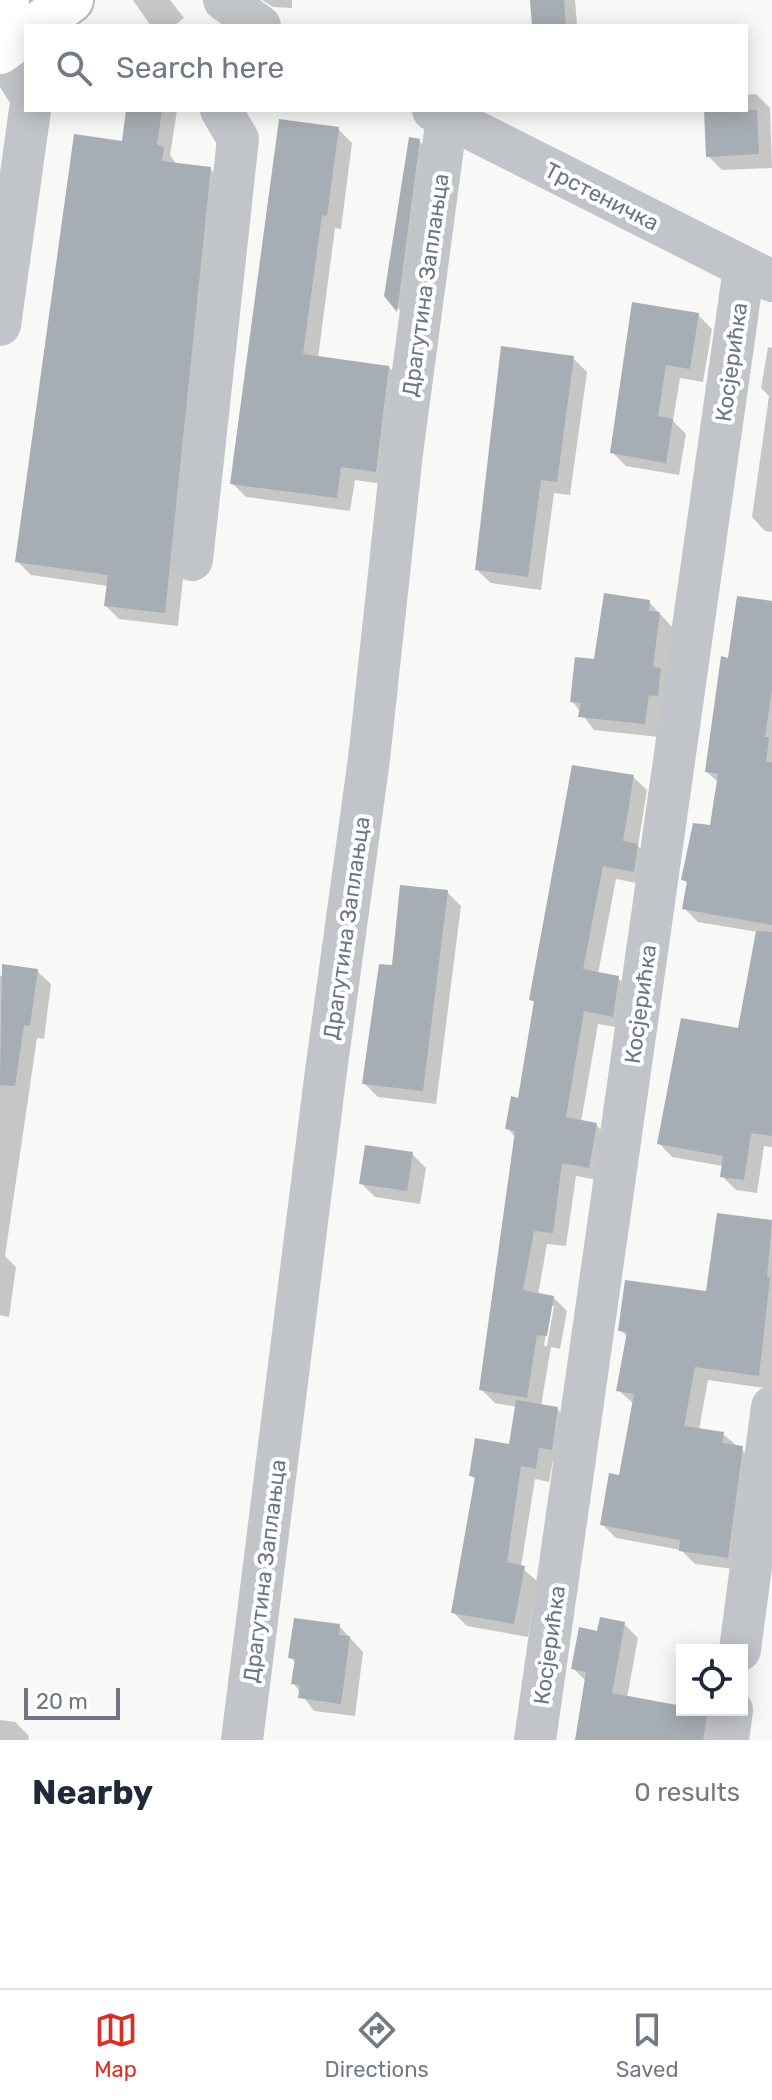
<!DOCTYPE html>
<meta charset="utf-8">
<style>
:root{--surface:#fff;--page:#f6f6f7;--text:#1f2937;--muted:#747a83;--line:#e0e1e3;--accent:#d93025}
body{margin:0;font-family:Rubik,sans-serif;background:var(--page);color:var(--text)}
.controls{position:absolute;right:24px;bottom:24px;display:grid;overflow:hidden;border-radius:0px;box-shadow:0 4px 20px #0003}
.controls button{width:72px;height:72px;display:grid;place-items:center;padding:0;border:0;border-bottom:2px solid var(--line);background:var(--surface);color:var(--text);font:40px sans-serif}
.scale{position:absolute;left:24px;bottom:20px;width:96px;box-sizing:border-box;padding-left:8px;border:4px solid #6c7684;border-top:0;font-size:22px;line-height:28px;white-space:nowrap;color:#6c7684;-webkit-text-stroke:6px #fff;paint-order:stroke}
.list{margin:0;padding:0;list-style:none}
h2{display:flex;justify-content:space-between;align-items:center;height:104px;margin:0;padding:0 32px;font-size:34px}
h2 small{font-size:26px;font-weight:400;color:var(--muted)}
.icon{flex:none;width:44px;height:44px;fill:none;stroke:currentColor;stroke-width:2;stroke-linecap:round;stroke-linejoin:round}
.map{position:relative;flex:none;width:772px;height:1740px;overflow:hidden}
.search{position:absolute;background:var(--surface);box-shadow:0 4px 20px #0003;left:24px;right:24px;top:24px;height:88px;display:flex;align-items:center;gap:20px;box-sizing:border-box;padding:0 28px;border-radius:0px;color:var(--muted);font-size:30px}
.sheet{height:248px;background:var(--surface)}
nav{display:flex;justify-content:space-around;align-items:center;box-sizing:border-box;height:112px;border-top:2px solid var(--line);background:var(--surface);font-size:22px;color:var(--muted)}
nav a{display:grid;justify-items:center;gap:4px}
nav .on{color:var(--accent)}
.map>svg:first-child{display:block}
.shadow{fill:#0003;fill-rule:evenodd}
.building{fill:#a7adb4}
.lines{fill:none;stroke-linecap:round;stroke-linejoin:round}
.major-casing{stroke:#b5b8bc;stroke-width:48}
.minor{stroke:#c1c4c8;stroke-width:42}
.major{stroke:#fff;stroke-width:44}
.labels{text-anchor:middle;stroke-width:8;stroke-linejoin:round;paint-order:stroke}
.street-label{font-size:22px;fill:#6c7684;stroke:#fff}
</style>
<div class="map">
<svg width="772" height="1740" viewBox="0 0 772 1740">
<rect width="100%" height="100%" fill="#f8f9f7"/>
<g class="shadow">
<path d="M133,0H170L184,18L174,26H151Z"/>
<path d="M262,0H292V8L273,7Z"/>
<path d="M532,0H575L577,26H534Z"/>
<path d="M756,94L770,108L772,168L722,170L708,156L706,110H746V95Z"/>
<path d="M128,110H177L170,155L177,165L210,169L224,183L178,626L119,619L106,606L108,586L31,575L17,561L124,143Z"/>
<path d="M338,129L352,143L341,229L335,228L318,358L389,367L402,381L389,485L355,480L350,511L246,497L232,483Z"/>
<path d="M419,141L433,155L410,323L387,295Z"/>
<path d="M633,304L698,315L712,329L703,382L680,378L673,421L686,434L679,475L626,466L612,452Z"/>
<path d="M768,347L772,348V532L765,531L752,517L769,396L761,388Z"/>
<path d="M573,358L587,372L570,495L554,493L541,590L491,583L477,570Z"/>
<path d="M649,602L673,628L659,737L594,730L572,701L596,661Z"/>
<path d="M772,603V1147L764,1146L757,1193L736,1190L722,1176L723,1166L672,1157L659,1143L740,1030L758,932L698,922L684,908L689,885L683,879L712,828L719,783L707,772L730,660Z"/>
<path d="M633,777L647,790L638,846L651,859L647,885L616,879L598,974L618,978L632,992L627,1029L598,1024L581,1122L596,1125L610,1138L603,1181L576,1176L566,1246L547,1244L538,1295L553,1297L567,1311L560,1349L551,1347L541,1406L557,1409L571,1423L565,1463L553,1461L549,1482L535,1479L521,1567L537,1581L528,1637L467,1626L453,1612L476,1480L471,1475L510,1446L517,1407L495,1403L481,1389L516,1138L507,1128L519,1100L536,1004L531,999ZM550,1306H554L547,1346H544Z"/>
<path d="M447,892L461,906L436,1104L378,1097L364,1083L394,967Z"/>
<path d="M37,971L51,984L44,1039L37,1038L5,1256L16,1267L9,1317L0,1315V976Z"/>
<path d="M412,1154L426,1168L420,1204L375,1197L361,1183Z"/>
<path d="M719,1215L772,1222V1389L708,1380L699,1430L723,1434L756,1462L741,1570L695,1564L681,1550L616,1538L602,1524L620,1477L634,1404L618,1390L628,1337L620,1330L708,1294Z"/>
<path d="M624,1624L638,1638L627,1698L707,1713L720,1727L718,1740H577L586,1681L573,1668L599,1633Z"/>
<path d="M339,1626L363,1652L355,1716L314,1711L294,1684L297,1664L290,1657Z"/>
<path d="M0,1720L15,1722L29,1736L28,1740H0Z"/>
</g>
<g class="building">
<path d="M530,0H564L566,26H532Z"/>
<path d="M126,110H162L157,145L164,147L162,161L211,167L165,613L104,606L108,575L15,562L74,134L122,141Z"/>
<path d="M704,110H757L759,154L706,157Z"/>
<path d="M279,119L339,127L327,216L322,215L303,354L389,366L376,472L341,467L337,498L230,484Z"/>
<path d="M409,137L420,139L397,312L384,296Z"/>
<path d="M632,302L699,313L690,369L666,365L658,416L673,419L666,463L610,453Z"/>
<path d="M501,346L574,356L557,482L541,480L528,577L475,570Z"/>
<path d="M604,593L650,600L649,611L660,612L653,667L661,668L658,696L649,695L645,724L578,717L581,703L570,702L575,657L594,659Z"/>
<path d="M737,596L772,601V689L765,737H769L766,762H772V925L682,909L687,881L681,880L693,823L710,825L718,774L705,772L721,656L728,658Z"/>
<path d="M572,765L634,775L623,841L638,844L634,872L603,866L583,969L619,976L613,1017L584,1011L566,1117L597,1123L589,1168L562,1163L553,1233L534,1231L523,1290L554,1296L547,1336L537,1335L527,1398L479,1390L515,1131L505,1129L511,1096L518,1098L534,1001L529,1000Z"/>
<path d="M400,885L448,890L423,1091L362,1084L379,964L392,965Z"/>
<path d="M756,931L772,932V1136L751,1133L744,1180L720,1177L723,1156L657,1144L681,1018L738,1028Z"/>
<path d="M2,964L38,969L30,1026L24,1025L15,1086L0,1085Z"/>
<path d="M365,1145L413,1152L407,1191L359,1184Z"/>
<path d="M717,1213L772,1220L767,1277L770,1278L759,1376L695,1367L684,1426L724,1432L722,1443L743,1446L728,1558L679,1551L680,1540L600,1525L609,1473L619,1475L634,1394L616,1391L627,1332L618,1331L625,1280L706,1291Z"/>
<path d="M516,1400L558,1407L552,1450L539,1448L536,1469L521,1466L507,1562L525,1566L514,1624L451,1613L475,1477L469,1476L475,1438L509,1444Z"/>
<path d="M600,1617L625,1622L612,1693L682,1706V1710L708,1711L703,1740H575L586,1672L571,1669L579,1627L597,1631Z"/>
<path d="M294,1618L340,1624L339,1635L350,1636L341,1704L298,1698L300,1685L291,1684L295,1659L288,1658Z"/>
</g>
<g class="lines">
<defs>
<g id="major">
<path d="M0,5L7,0"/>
<path d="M36,26L71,0"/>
<path d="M0,52L26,33"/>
</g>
</defs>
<use href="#major" class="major-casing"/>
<g class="minor">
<path d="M224,0L260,26"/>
<path d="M2,51L26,89"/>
<path d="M433,110L772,281"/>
<path d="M0,325L30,110"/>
<path d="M192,560L238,139L221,110"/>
<path d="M740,1650L772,1407"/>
<path d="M242,1740L326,1071L369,759L402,453L447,117"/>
<path d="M535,1740L744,268"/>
<path d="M728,1740L732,1710"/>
</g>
<use href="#major" class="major"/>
</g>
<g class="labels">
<g class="street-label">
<text transform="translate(602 196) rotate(27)" y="8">Трстеничка</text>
<text transform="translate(425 285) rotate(-82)" y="8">Драгутина Заплањца</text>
<text transform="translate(731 362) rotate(-82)" y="8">Косјерићка</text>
<text transform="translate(346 928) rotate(-82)" y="8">Драгутина Заплањца</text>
<text transform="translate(640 1004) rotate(-82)" y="8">Косјерићка</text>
<text transform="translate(264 1571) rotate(-83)" y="8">Драгутина Заплањца</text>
<text transform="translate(549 1645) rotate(-82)" y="8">Косјерићка</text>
</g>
</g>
</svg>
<div class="controls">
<button><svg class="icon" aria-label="locate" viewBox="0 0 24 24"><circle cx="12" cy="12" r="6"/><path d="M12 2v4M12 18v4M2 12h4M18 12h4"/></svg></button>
</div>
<div class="scale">20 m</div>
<div class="search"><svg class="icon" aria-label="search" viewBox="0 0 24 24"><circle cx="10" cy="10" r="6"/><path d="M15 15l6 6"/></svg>Search here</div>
</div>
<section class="sheet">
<h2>Nearby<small>0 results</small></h2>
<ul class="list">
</ul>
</section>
<nav>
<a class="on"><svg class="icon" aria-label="map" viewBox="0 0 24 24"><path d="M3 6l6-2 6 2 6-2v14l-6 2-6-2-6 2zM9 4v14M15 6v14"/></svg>Map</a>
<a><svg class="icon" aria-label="directions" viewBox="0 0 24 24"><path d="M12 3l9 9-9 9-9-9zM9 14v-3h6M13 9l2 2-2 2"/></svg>Directions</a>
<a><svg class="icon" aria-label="saved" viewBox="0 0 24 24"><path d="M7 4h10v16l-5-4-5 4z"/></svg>Saved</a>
</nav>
